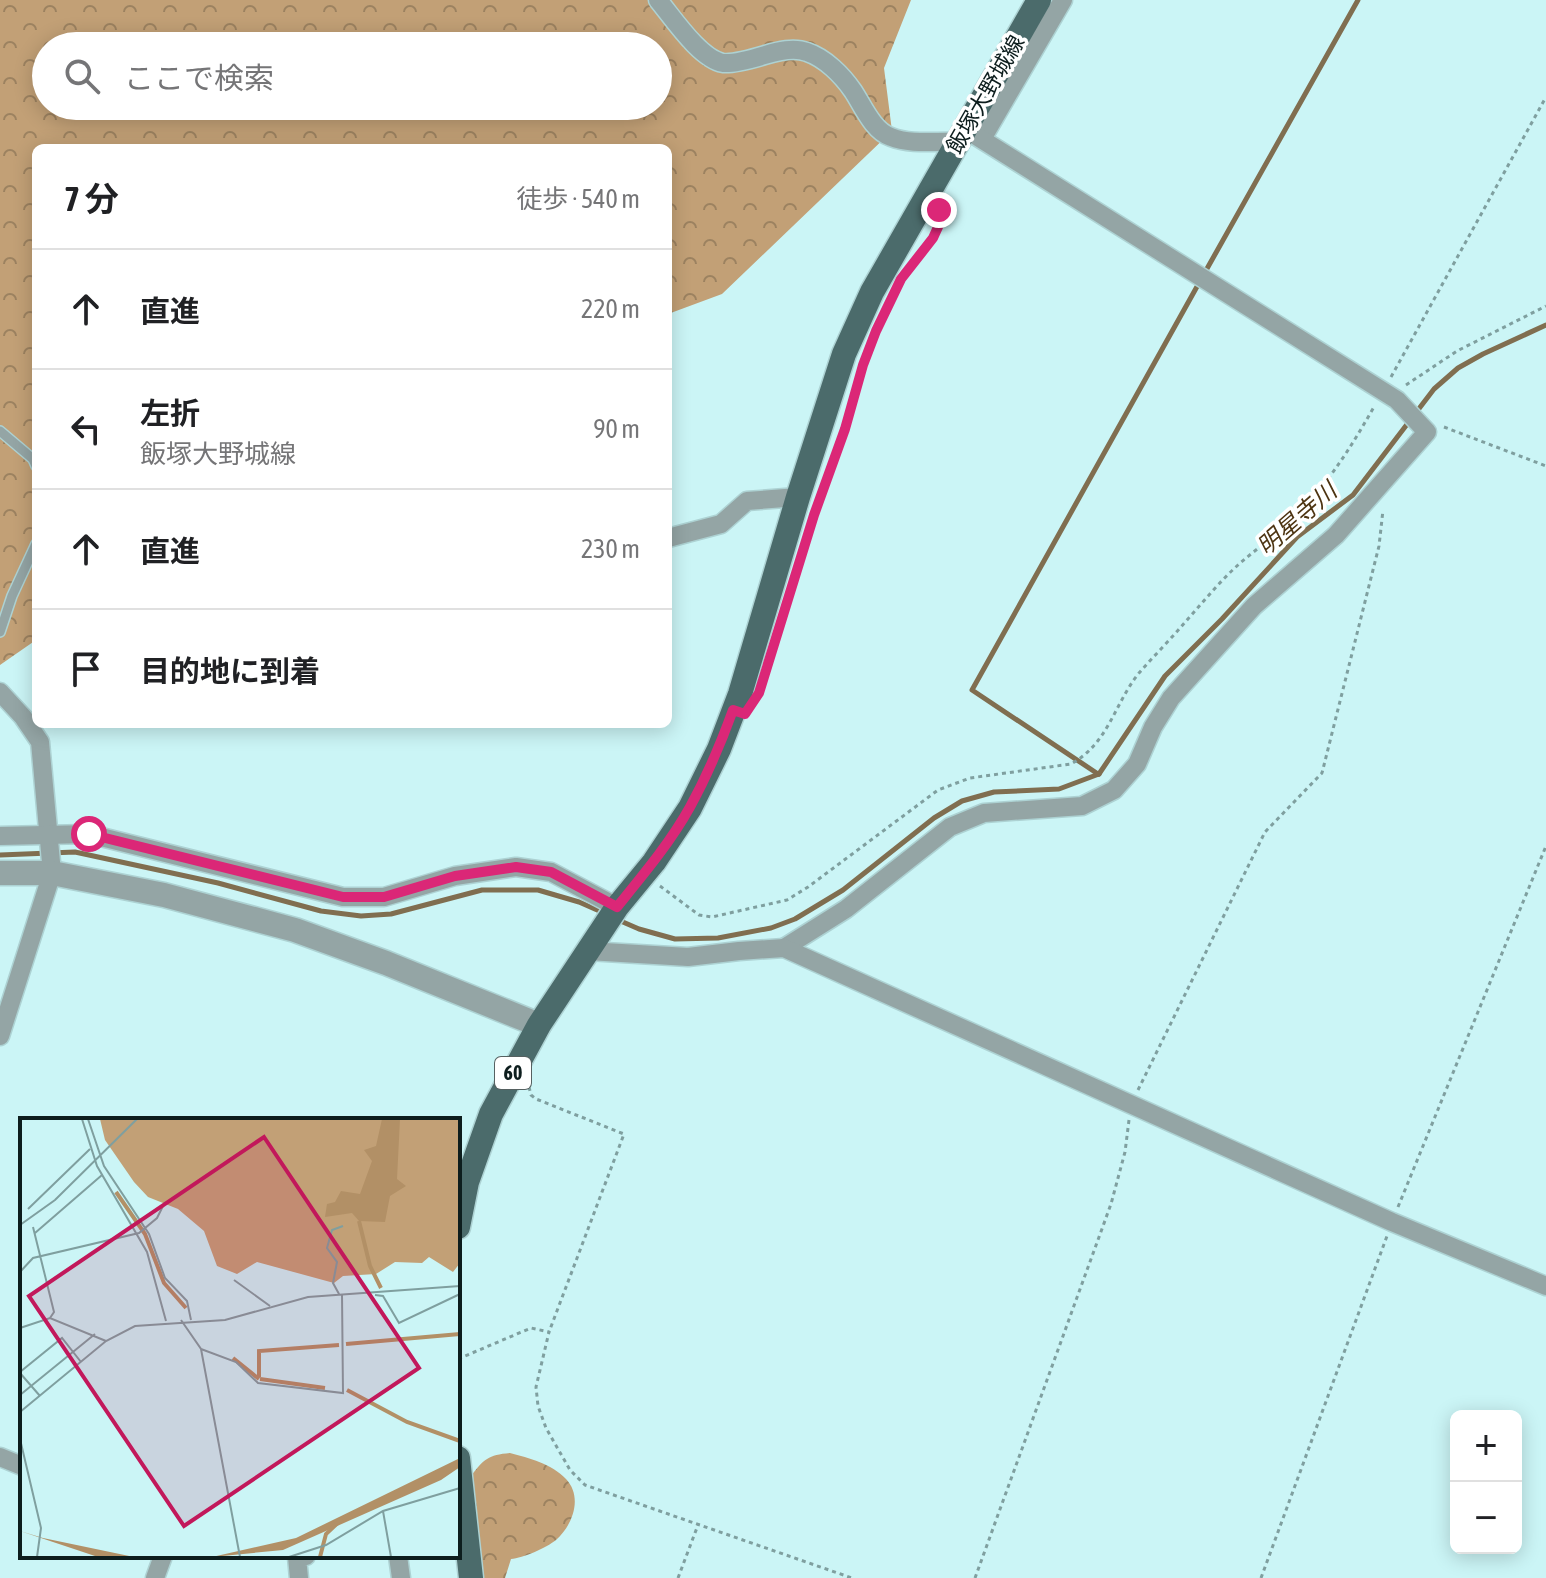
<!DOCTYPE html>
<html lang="ja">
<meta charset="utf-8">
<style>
:root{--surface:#fff;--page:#f6f6f6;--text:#202124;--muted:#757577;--line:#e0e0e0}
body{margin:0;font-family:"Asap Condensed","Noto Sans JP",sans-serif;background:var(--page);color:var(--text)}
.controls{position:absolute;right:24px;bottom:24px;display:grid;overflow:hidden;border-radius:12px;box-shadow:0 4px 20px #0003}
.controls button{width:72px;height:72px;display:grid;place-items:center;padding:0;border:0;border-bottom:2px solid var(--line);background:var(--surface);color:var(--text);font:40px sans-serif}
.stop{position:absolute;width:24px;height:24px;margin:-18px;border:6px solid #db2777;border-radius:50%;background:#fff}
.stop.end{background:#db2777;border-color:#fff;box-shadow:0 2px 8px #0008}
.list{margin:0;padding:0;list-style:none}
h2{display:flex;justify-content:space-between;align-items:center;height:104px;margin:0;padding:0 32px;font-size:34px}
h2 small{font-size:26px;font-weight:400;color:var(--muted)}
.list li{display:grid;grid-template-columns:52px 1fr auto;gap:24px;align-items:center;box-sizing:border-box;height:120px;padding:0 32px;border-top:2px solid var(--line)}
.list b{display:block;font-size:30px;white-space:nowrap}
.list p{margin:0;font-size:26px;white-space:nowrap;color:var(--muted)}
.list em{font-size:26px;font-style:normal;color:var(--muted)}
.icon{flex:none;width:44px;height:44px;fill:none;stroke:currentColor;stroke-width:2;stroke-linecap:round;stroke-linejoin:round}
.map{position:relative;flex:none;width:1546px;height:1578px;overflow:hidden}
.search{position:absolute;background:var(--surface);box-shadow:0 4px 20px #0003;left:32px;top:32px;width:640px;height:88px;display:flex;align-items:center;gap:20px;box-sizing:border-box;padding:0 28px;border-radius:44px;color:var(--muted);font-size:30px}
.panel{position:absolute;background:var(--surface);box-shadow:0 4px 20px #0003;left:32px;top:144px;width:640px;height:584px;border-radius:12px}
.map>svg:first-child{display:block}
.forest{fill:url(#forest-crowns);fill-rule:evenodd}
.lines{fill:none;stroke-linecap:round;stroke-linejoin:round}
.stream{stroke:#806e50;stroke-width:5}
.service-casing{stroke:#add2d3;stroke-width:12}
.minor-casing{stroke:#add2d3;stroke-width:21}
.tertiary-casing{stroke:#add2d3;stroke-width:27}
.primary-casing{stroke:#add2d3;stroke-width:27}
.path{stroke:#7f9f9f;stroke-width:3;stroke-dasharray:4 4;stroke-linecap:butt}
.service{stroke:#94a5a5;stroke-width:9}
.minor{stroke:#94a5a5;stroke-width:18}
.tertiary{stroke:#94a5a5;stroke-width:24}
.primary{stroke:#4b6b6b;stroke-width:24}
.route{stroke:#db2777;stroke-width:10}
.labels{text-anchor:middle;stroke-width:7;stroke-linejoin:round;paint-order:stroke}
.shield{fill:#fff;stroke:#566161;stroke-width:2}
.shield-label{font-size:20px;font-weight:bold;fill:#0d1d1d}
.street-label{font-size:22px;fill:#0d1d1d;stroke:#fff}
.water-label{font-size:24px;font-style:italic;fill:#4d3412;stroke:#fff}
.inset-river{fill:none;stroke:#b29066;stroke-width:4}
.inset-road{fill:none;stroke:#7f9f9f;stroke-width:2}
.view{fill:#c2185b;fill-opacity:0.15;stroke:#c2185b;stroke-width:4}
.inset-edge{fill:none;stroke:#0d1d1d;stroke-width:4}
</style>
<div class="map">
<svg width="1546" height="1578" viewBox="0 0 1546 1578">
<defs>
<pattern id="forest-crowns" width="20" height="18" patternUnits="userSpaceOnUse" patternTransform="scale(2)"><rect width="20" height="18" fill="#c2a076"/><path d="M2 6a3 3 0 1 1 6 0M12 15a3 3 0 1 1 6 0" fill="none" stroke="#9c8260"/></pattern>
</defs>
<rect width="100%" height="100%" fill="#cbf5f6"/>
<g class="forest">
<path d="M0,0H911L884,68L892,131L722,294L668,314V148H36V640L0,665ZM46,46H658V106H46Z"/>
<path d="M510,1453C529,1458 552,1464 566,1479C583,1497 573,1525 556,1540C546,1548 523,1558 511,1559L505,1578H484L471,1476C484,1459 488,1455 510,1453Z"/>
</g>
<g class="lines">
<g class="stream">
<path d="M1204,274L1358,0"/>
<path d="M1098,774L972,690L1199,283"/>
<path d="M1099,774L1165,676L1222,619L1297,537L1353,495L1434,389L1458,368L1483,354L1546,325"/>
<path d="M0,855L75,852L218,883L321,911L361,916L391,914L482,890H538L579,902L604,913"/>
<path d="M616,919L639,929L675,939L718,938L771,928L795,919L843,890L934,818L962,801L994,792L1059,789L1099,774"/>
</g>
<defs>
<g id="service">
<path d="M0,431L33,459L36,466"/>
<path d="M0,632L12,596L36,544"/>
</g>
<g id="minor">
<path d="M658,0C673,18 700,59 723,63C734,64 755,58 765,55C778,51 794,47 807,52C825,58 842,75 853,91C863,106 873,131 891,137C911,145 936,141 957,142"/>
<path d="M982,139L1063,0"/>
<path d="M668,538L721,524L747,501L798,497"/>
<path d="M0,692L23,717L40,742L52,873L0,1036"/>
<path d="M0,836L89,834L343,897H384L455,876L516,867L551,872L617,907"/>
<path d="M784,948L846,909L950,827L984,813L1082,806L1114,790L1137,764L1153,727L1171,698L1254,606L1336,535L1427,432L1397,400L965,129"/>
<path d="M588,951L688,957L739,951L784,948L1392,1222L1546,1286"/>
<path d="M0,1457L22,1466"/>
<path d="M398,1556L401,1578"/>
<path d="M155,1578L163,1556"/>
<path d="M299,1578L297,1557L306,1556"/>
</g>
<path id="tertiary" d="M0,873H52L164,895L295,930L386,963L539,1025"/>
<g id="primary">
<path d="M458,1227L467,1182L491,1114L539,1025L617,907L654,862L690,808L719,749L740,694L798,497L844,354L872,292L1039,0"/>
<path d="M458,1458L471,1578"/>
</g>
</defs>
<use href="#service" class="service-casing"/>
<use href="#minor" class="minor-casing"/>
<use href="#tertiary" class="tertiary-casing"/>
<use href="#primary" class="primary-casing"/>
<g class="path">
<path d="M918,256L933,238L942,218L941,215"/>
<path d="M1391,377L1546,97"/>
<path d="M1406,385L1457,351L1546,306"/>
<path d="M1444,427L1546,466"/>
<path d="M824,488L845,429L857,385"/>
<path d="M660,886L699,915L712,917L787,900L808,887L938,790L970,778L1071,764C1109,743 1114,704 1139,673C1152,658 1167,643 1180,628C1199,607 1217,584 1238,565C1257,548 1280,533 1298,514C1330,481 1353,444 1375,405"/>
<path d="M529,1087L531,1095L536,1099L624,1134L549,1332"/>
<path d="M1138,1090L1265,832L1322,773L1379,546L1383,510"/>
<path d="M1398,1207L1546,846"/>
<path d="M458,1359L531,1328L549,1332L536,1387L538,1406L546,1428L570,1470L585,1485L852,1578"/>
<path d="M678,1578L698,1525"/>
<path d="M975,1578L1111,1204L1125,1152L1129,1120"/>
<path d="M1261,1578L1387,1236"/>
</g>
<use href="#service" class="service"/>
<use href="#minor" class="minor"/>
<use href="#tertiary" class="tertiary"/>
<use href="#primary" class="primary"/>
</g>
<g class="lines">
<path class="route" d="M89,834L343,897H384L455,876L516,867L551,872L617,907C643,875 670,843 690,807C707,776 721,743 733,710L745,714L759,693L814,515L845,429L863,365L876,331L901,279L933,238L938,227L942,218L939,210"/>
</g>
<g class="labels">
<rect class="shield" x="495" y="1057" width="36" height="32" rx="6"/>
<g class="shield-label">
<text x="513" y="1080">60</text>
</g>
<g class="street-label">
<text transform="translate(985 94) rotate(-60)" y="8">飯塚大野城線</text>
</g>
<g class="water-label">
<text transform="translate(1297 519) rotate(-41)" y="8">明星寺川</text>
</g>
</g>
<g transform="translate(20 1118)">
<rect width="440" height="440" fill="#cbf5f6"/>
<path d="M80,1H440V145L433,154L409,139L402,145L375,144L356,156L323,158L314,165L237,144L217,156L197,148L184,113L158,91L128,79L114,64L85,22Z" fill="#c2a076"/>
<path d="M362,1H380L377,61L386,68L370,78L365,104L339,103L332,95L305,99L307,86L315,84L321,73L340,76L352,43L344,32L356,28ZM440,340V349L421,362L263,432L192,439L276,420ZM0,413L23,420L114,439H78Z" fill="#b29066"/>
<path class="inset-river" d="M96,74L125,116L144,165L166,190M339,103L350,148L361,170M326,226L440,216M213,240L239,261M239,259V233L319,227M240,261L305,270M327,272L387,304L440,323M300,439L306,416L322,401"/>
<path class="inset-road" d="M62,1L77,48L127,134L146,203M68,1L84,48L129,116L145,160L167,183L171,202M0,35L1,1M8,91L70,31M0,107L35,82L117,1M13,109L34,194L30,200M15,115L82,57M0,154L13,140L119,115L137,100L145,84M214,162L250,188M319,176L313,165L317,144L307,130L312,112L323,108M355,177L363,178L379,205L440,176M161,202L181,231L220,439M0,210L30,200L86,223M181,231L216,244L238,265L323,275L322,176M0,254L42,220L61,244M0,255L20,278M0,277L75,216M0,294L86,223L115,208L205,202L288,179L440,168M0,321L21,410L17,439M363,393L371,439M269,439L306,427L363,393L440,370"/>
<path class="view" d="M244,19L399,250L164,408L9,178Z"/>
<rect width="440" height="440" class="inset-edge"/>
</g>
</svg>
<div class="controls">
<button>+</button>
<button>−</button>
</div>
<div class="stop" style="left:89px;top:834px"></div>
<div class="stop end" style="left:939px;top:210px"></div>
<div class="search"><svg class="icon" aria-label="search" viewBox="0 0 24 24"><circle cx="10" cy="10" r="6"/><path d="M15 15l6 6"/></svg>ここで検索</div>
<section class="panel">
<h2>7 分<small>徒歩 · 540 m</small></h2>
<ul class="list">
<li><svg class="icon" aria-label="ahead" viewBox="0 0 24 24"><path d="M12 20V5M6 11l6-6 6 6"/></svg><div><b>直進</b></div><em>220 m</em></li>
<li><svg class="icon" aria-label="left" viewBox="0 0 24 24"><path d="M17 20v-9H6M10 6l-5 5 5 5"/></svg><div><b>左折</b><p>飯塚大野城線</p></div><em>90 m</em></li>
<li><svg class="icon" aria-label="ahead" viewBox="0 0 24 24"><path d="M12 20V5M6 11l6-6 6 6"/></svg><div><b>直進</b></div><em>230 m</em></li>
<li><svg class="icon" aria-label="arrive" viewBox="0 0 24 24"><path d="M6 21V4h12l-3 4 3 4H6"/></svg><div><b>目的地に到着</b></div></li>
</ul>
</section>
</div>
